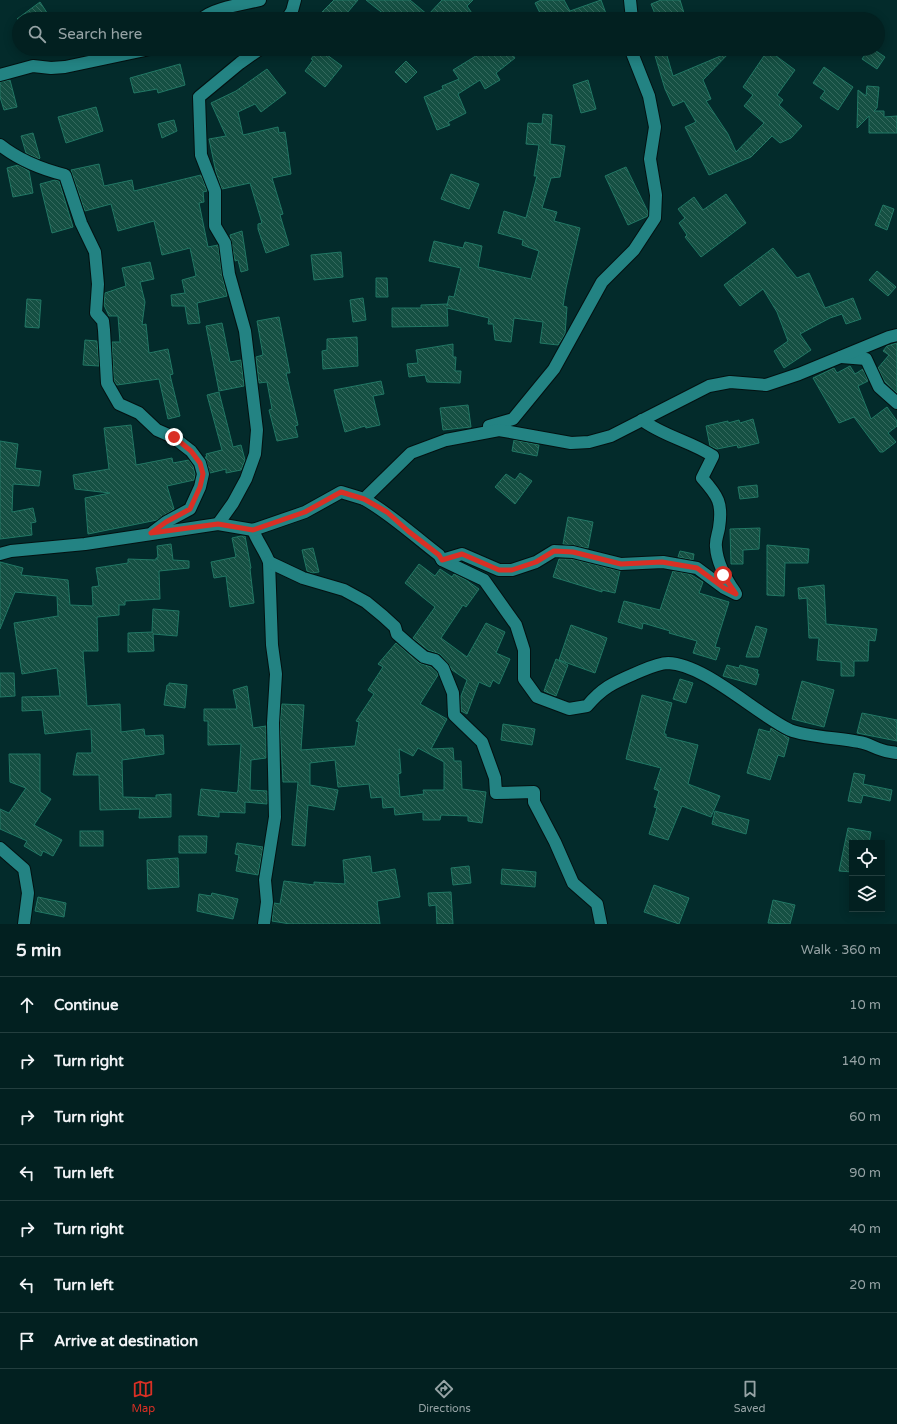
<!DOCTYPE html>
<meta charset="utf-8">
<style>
:root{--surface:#022020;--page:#0c2829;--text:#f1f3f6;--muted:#96a3a5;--line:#233e3e;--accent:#d93025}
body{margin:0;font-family:"Varela Round",sans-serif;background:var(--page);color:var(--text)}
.controls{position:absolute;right:12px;bottom:12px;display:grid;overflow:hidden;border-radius:0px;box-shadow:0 2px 10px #0003}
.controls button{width:36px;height:36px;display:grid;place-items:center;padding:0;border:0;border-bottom:1px solid var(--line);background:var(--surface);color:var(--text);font:20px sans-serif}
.stop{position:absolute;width:12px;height:12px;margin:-9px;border:3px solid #d93025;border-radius:50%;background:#fff}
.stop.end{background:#d93025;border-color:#fff;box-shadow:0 1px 4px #0008}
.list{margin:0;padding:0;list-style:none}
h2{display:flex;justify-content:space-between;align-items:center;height:52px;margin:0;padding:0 16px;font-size:17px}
h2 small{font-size:13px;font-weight:400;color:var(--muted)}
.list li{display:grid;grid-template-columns:26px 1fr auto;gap:12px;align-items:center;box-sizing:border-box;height:56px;padding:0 16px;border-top:1px solid var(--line)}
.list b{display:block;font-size:15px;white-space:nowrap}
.list em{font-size:13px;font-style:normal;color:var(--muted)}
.icon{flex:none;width:22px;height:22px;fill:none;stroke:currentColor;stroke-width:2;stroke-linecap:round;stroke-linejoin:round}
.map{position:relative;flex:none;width:897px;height:924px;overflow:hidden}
.search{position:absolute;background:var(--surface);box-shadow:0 2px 10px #0003;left:12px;right:12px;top:12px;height:44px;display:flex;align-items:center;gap:10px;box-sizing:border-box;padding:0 14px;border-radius:22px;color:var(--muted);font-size:15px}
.sheet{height:444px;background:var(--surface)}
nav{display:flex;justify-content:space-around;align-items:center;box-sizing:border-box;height:56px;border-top:1px solid var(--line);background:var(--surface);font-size:11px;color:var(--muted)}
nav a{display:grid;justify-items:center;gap:2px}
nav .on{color:var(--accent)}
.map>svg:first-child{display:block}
.building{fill:url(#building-back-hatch);stroke:#217764;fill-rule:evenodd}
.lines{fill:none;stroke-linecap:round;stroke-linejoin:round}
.minor-casing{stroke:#031111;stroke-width:14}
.minor{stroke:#238383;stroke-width:12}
.route{stroke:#d93025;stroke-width:5}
</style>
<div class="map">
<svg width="897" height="924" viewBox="0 0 897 924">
<defs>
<pattern id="building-back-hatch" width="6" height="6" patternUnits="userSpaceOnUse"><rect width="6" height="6" fill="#155043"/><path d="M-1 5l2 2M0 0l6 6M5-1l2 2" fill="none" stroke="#34695e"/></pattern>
</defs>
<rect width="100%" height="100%" fill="#032b2b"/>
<g class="building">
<path d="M334,0H358L342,19H315Z"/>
<path d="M366,0H410L428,15L442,0H473L467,6L476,19H390Z"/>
<path d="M541,0H564L570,11L601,0L608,19H543L535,3Z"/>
<path d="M661,0H680L684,13L667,19H657L651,4Z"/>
<path d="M40,2L51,19H17Z"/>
<path d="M319,49L342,66L325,87L305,71L313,60L311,59Z"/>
<path d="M487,49H508L515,58L496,73L500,80L485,89L480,80L458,94L466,113L448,122L450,125L437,130L424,97L443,89L442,86L459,79L453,70Z"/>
<path d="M653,49H665L673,76L730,52L703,80L711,99L706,101L728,134L736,152L764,123L744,106L753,95L743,87L768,50L795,70L777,95L783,100L779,105L802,126L791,138L780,143L772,136L751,157L709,175L685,127L696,122L684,101L673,106L665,89Z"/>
<path d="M869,49H873L885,57L877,69L862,59Z"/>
<path d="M406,61L417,72L406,83L395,72Z"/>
<path d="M180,64L185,85L158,93L157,89L134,93L130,78Z"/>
<path d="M824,67L853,87L838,110L820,98L825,91L813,83Z"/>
<path d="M267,69L286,93L261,112L255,104L238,112L243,135L278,127L279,133L285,132L291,174L272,178L283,214L280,215L289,245L266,253L258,229V224L262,223L250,183L222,189L216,172L209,139L226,136L211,103L236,91Z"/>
<path d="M10,80L17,107L4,110L0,97V82Z"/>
<path d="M588,80L596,109L581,113L573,85Z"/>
<path d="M867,86L879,87L877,108L874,111H884V117L897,116V133H869V116L857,128L858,90L866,96Z"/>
<path d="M96,107L103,131L66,143L58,117Z"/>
<path d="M543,114L552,115L550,144L565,146L560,177L551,178L542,208L557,212L554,221L580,228L566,288L563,306L567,307L565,334L558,345L540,343L543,322L514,318L511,342L495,340L493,324H488L489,318L447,308L448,326L392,327V308H421V305L447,304V306L449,296L454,297L461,268L429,261L434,241L463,248L465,242L482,246L478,267L531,279L539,251L522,245L523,240L498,233L504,211L526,218L537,176H534L539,145L526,144L528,123L542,124Z"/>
<path d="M174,120L177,131L162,138L158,124Z"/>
<path d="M33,133L40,158L39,159L26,153L21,136Z"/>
<path d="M99,164L104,186L132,180L134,191L201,175L207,191L203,192L204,202L199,203L208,247L218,245L222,275L227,296L197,303L200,323L188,324L185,306H172L171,295L185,293L182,280L196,276L190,248L162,255L154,221L118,231L111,204L85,211L71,170Z"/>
<path d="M18,165L29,171L33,193L13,197L7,168Z"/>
<path d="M626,167L648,212V216L628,225L605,176Z"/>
<path d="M451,174L479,184L469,209L441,199Z"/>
<path d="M55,180L59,181L73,227L52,233L40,184Z"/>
<path d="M726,194L746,223L701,257L685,237L687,235L679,223L685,218L678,209L694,197L703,210Z"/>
<path d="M883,205L894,209L887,230L875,225Z"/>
<path d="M242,231L248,270L241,272L238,260L235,261L230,235Z"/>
<path d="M773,248L797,278L809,273L825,308L853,298L861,319L846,324L842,314L830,318L800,334L811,350L784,368L774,351L788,341L777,312L763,289L740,306L724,285Z"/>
<path d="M341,252L343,277L314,280L311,255Z"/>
<path d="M150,262L154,279L140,282L145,302L142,325L146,324L149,353L168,349L173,374L170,375L180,416L168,419L159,379L117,385L114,381L112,342H120L118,316H109L104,305L105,293L126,286L122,268Z"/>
<path d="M877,271L896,287L888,296L869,280Z"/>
<path d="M376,278H387L388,297H376Z"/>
<path d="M363,298L366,320L353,322L350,300Z"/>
<path d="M27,299L41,300L39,328L25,327Z"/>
<path d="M279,317L290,373H286L298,425L295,426L298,437L277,441L269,410L272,409L267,382L259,383L256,357L263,355L257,321Z"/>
<path d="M222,323L230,362L241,360L244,386L219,391L206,326Z"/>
<path d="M357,337L358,366L323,369L322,351L327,350V339Z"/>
<path d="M85,340L97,341L99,366L83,365Z"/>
<path d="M897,343V393L885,382L878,368L889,355L883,351L887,346Z"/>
<path d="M453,344V357H456L455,371H461L460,383L427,382L425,375L409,377L407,364L418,363L416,350Z"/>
<path d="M850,366L855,374L863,369L868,381L858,386L871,419L887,407L897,421V426L888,433L896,442L883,452H880L854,417L839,423L813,378L834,368L837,373Z"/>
<path d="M381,381L384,394L373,396L380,425L366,428L365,426L345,432L334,390Z"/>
<path d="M219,392L233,447L241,445L245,460L241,470L226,473V469L210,473L205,457H207L206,454L222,450L207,395Z"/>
<path d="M468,405L471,427L443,430L440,408Z"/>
<path d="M753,419L759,443L738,448L737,445L717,449L710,446L706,426L728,421V423L739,420L740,423Z"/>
<path d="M131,425L136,465L172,458L173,463L189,460L193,466L195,474L194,480L167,486L174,509L157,520L88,534L85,498L110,493L75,489L73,475L109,469L104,428Z"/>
<path d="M514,440L539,445L537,456L512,451Z"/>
<path d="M0,441L18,444L15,468L41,471L39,486L13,484L12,512L33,508L36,522L31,523L32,535L0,539Z"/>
<path d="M520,473L532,481L515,504L495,487L506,474L515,480Z"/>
<path d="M757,485L758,497L740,499L738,487Z"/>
<path d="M568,517L593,522L588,548L563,544Z"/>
<path d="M760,528L759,549L743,550V564H731L730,529Z"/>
<path d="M241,536H245L251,568L250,569L254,603L230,607L226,576L214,578L211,562L236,557L232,538Z"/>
<path d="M171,544L173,560L189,561V568L159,571L160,599L125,601V605H119V615L97,617L98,651H83L87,706L120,704L121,732L144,729L145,736L163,735L164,754L122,760L123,797L156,798V795L171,794V817L139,818L140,809L100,810L99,775H73L77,753H92L91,729L45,734L42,710L22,711V697L60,696L57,668L22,674L14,623L58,616L57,596L15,592L0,629V562L23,568L21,575L68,580L70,605L93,606L92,587L99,586L96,568L128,563V559L156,560V558H158L157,546Z"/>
<path d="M767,545L809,549L808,563H785L784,596L767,595Z"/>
<path d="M313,548L319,572L312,573L307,571L302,550Z"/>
<path d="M680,551L694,554L693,560L678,557Z"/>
<path d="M559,559H572L620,571L615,593L602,590V592L553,577Z"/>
<path d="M419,564L435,576L440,569L452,577L454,574L466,580L479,589L466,607L463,605L441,638L467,657L486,623L505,632L496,653L510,659L499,684L493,680L490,687L479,682L467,714L461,711V696L467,680L452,670L448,663L440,654L428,650L413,638L435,607L405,583Z"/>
<path d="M673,571L690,574L703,582L699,593L729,602L715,647L720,648L716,660L693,653L697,641L669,633L670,631L643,623L642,629L618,622L624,601L660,610Z"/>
<path d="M824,585L826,624L877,629L875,641L869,640L868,661H854V676H841V662L817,660L819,638H809L807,598L799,599L798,588Z"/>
<path d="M153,609L179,611L177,636L153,634L154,651L128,652V633L152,632Z"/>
<path d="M571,625L607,638L595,673L559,660Z"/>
<path d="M756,626L767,629L759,657H746Z"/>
<path d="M396,643L419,663L431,667L437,672L438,675L420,704L447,719L431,749L453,748L454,761H461L462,789L486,792L482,823L468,821V816L441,815L440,820H423V812L395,815L394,807L383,808L382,797L371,798L369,784L338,787L335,760L310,763V785L338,790L334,810L308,805L305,846L292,845L298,782H283L280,723L282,704L304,705L301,750L355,746L359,722L356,721L374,694L368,690L383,667L378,664ZM418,748L444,762V790H423L424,794L400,797L398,774L401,773L399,749L413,756Z"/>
<path d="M556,659L568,665L556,696L544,691Z"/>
<path d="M727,665L739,668L740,665L758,670L757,674H759L756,685L723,676Z"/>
<path d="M0,673H14L15,696L0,697Z"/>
<path d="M680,679L693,683L686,703L673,699Z"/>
<path d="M802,681L834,690L824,727L792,719Z"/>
<path d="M169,683L187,685L185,708L164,705L167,685H169Z"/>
<path d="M247,686L253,728L266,726V758L251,760L250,790L267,791V804L245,802V813L219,812V817L198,815L201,789L237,793L238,790L241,744L208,745V721H204V709H237L233,690Z"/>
<path d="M642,695L672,703L664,734H666V737L698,745L688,784L720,796L711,817L682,806L668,840L649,834L657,808L654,807L659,791L654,789L661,768L626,759Z"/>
<path d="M862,713L897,720V741L857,733Z"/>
<path d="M503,724L535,729L532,745L501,740Z"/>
<path d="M771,728L789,738L784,757L778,755L770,780L747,773L759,729L770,732Z"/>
<path d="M9,754H40V792L51,799L34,825L62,840L53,856L43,851L41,856L24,846L27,841L0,829V809L9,813L26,788L10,782Z"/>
<path d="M854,773L865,775L863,784L892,790L890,801L863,795L861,803L848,801Z"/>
<path d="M715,811L749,820L746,834L712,824Z"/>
<path d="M848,828L871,832L869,843H852V872L839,871Z"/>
<rect x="80" y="831" width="23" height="15"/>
<path d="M179,836H207L206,853H179Z"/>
<path d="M237,843L263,847L258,875L236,871L239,855L235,854Z"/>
<path d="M370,856L372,873L395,869L400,897L377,901L380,924H290L272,921L274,903L280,904L284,881L314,885V882L345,884L343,860Z"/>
<path d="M178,858L179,887L148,889L147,860Z"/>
<path d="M469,866L471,883L453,885L451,868Z"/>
<path d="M502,869L536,872L535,887L501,884Z"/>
<path d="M654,885L689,898L679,924L644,912Z"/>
<path d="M451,892L453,924H437L436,905L429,906L428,893Z"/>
<path d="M212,893L238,899L233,919L197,911L199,894L211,896Z"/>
<path d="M38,897L66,903L64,917L35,911Z"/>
<path d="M773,900L795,905L790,924L768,923Z"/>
</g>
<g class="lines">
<defs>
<g id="minor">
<path d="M630,0L632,19"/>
<path d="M202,19C212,8 245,4 260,0"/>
<path d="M287,19L292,11L295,0"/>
<path d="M0,75L33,66L51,68L65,67L150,49"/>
<path d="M0,145C19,160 41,169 65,175L81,223L95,252L98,284L96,313L103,321L104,330L107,383L119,404L139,413L157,430L173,437L191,451L200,463L203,474L200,487L190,509L166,522L153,532"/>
<path d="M841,357L866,359L879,387L897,403"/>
<path d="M642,420C663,436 690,441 713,456L702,478C718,496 723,503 719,528C718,534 715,541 716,547C717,563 726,579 735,592"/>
<path d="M489,426L513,419L554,369L602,282L634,250L655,218L656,195L650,159L655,127L649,96L632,53V49"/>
<path d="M364,499C392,515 414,536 439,555L442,560L484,580L516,625L524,650V679L537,697L569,709L587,706C602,688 613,683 634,674C644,670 657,663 668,663C705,664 756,714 790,730C807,737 841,738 859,742C868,743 874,748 882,750C887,752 892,752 897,753"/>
<path d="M218,524L233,503L246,479L255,454L257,430L245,331L229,274L225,243L215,226V191L201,155L199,97L240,63L260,49"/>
<path d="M253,530C257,541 265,551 269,562L272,645L276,674L273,723L275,817L265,880L267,902L264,924"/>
<path d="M0,554L11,551L85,544L218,524L253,530L305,512L341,492L364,499L411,453L446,440L499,430L571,443L589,442L611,436L709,386L730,382L766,385L799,374L889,337L897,335"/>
<path d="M442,560L462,554L499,570H512L536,562L554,551L573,552L621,564L663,562L697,568L724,588L736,594"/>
<path d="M269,562L303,578L344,590L366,602L383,616L395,627L397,634L413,648L424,657L435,660L443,668L453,693L454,715L482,742L495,778L496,793L534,792V802L555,842L573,883L597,904L601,924"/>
<path d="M0,848L24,869L28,893L24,924"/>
</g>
</defs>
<use href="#minor" class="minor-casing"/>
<use href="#minor" class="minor"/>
</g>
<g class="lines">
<path class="route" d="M174,437L191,451L200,463L203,474L200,487L190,509L166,522L151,533L218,524L253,530L305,512L341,492L364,499L387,512L408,531L439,555L442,560L462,554L499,570H512L536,562L554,551L573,552L621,564L662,562L697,568L724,588L736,594L723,575"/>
</g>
</svg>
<div class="controls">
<button><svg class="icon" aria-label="locate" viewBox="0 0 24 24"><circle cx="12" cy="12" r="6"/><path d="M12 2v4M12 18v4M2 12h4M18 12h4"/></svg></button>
<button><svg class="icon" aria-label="layers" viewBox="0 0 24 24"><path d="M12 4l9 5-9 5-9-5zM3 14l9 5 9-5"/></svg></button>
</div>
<div class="stop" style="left:723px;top:575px"></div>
<div class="stop end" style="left:174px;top:437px"></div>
<div class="search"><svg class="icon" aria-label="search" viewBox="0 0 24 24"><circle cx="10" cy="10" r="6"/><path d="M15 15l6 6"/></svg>Search here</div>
</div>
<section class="sheet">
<h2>5 min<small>Walk · 360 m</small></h2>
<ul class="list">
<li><svg class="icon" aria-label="ahead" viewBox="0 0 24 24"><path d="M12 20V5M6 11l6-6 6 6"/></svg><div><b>Continue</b></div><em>10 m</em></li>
<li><svg class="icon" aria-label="right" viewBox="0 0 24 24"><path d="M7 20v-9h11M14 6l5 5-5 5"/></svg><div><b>Turn right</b></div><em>140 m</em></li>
<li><svg class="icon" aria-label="right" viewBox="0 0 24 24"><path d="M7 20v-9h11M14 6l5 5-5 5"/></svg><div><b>Turn right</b></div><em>60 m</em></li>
<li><svg class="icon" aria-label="left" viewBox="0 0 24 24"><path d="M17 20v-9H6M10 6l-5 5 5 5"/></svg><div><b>Turn left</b></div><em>90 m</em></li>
<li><svg class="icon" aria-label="right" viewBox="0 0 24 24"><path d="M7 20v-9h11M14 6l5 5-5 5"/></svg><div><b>Turn right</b></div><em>40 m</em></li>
<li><svg class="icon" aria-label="left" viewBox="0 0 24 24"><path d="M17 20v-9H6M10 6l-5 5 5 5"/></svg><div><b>Turn left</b></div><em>20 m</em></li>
<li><svg class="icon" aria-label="arrive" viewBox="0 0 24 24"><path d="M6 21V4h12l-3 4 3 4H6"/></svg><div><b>Arrive at destination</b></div></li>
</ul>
</section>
<nav>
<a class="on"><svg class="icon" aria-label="map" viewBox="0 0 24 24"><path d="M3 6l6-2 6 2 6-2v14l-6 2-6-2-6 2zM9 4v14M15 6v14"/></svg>Map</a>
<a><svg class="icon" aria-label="directions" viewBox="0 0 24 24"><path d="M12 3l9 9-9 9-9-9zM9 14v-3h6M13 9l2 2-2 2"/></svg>Directions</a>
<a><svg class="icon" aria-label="saved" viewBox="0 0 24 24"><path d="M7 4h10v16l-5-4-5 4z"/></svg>Saved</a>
</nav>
